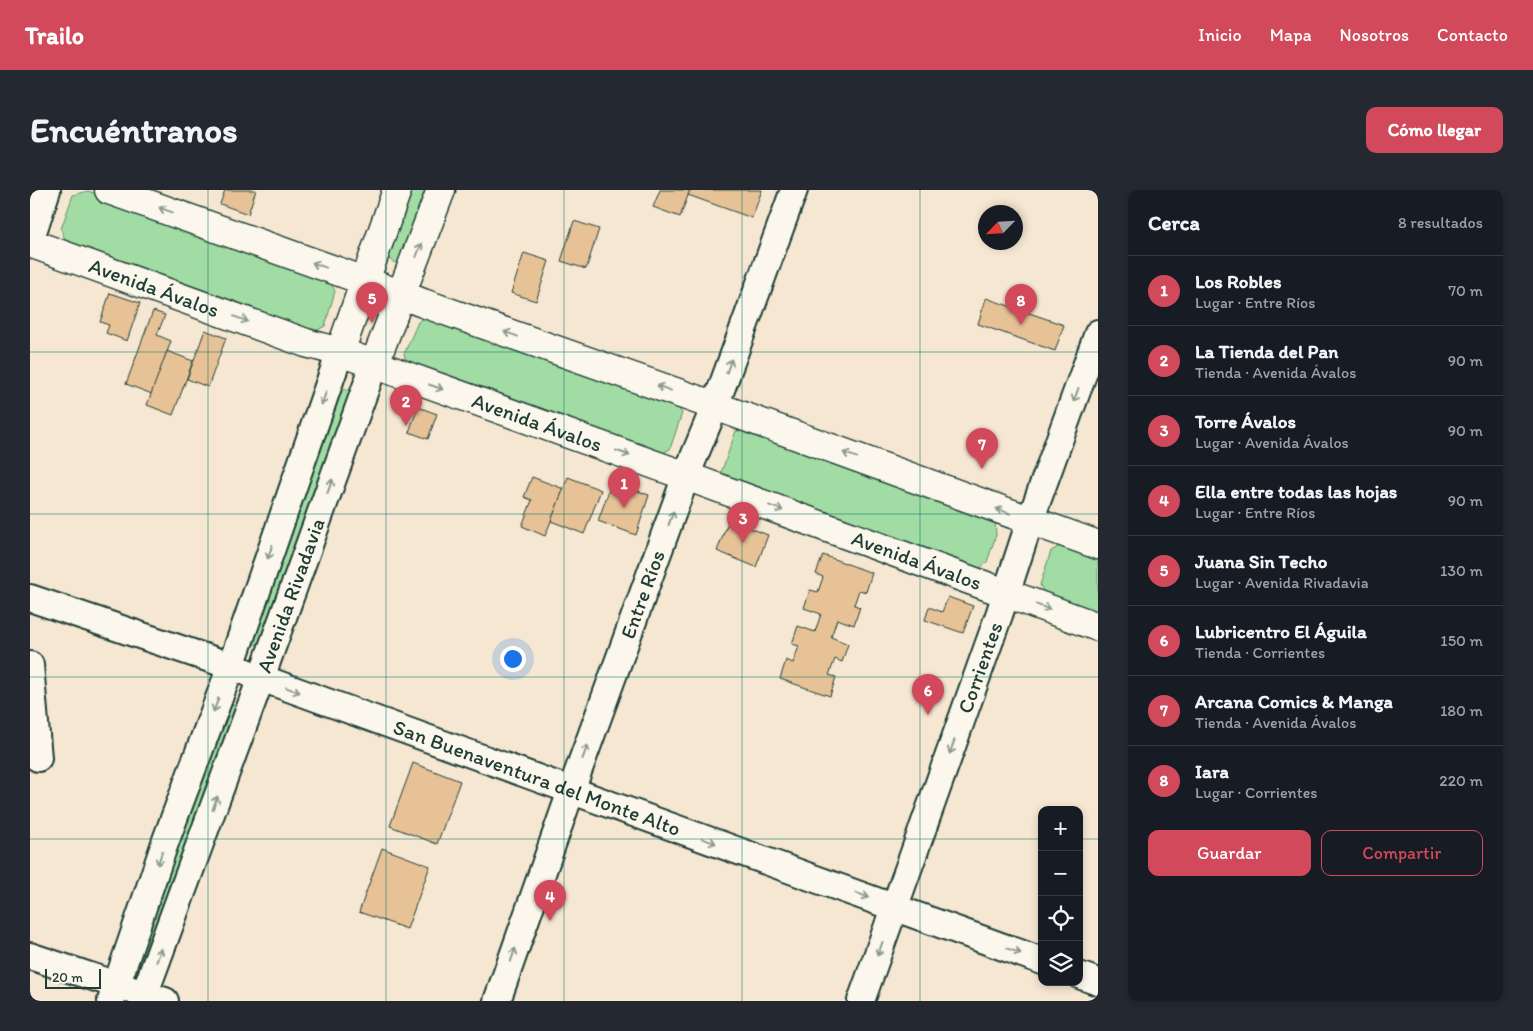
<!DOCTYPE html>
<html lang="es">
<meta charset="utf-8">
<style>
:root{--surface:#171b24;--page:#242831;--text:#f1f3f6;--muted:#9ea1a6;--line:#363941;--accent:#d1495b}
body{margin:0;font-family:Itim,sans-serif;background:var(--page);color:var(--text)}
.controls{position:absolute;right:15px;bottom:15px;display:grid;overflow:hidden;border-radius:10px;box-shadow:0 2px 8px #0003}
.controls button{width:45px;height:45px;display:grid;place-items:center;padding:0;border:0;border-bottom:1px solid var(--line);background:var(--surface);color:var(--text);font:25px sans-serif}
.compass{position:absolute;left:948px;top:15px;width:45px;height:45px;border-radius:50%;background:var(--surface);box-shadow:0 2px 8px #0003;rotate:245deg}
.scale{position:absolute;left:15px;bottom:12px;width:56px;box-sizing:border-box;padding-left:5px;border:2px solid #1f3d34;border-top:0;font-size:14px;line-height:18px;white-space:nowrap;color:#1f3d34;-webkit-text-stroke:4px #fbf7ec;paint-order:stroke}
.you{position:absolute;left:482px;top:468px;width:18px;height:18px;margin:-12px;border:4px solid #fff;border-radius:50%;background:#1a73e8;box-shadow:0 0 0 8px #1a73e833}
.badge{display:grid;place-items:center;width:32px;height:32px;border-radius:50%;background:var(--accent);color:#fff;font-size:16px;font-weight:700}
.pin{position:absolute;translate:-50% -41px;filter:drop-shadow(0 1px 2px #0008)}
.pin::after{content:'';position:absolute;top:26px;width:18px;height:15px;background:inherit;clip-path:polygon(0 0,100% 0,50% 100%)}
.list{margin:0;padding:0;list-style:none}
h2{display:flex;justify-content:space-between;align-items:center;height:65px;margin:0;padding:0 20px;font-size:21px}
h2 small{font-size:16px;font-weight:400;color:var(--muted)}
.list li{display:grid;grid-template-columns:32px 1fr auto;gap:15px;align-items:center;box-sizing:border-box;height:70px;padding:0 20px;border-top:1px solid var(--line)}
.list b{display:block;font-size:19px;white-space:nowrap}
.list p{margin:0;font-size:16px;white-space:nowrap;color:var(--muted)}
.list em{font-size:16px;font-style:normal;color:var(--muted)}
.actions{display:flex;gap:10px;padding:15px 20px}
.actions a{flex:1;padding:11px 0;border:1px solid var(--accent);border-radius:10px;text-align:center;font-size:18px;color:var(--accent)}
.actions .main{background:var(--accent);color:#fff}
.icon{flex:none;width:28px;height:28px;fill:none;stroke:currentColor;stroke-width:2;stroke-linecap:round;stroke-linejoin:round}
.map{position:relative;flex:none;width:1068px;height:811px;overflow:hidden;border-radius:10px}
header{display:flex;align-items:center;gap:30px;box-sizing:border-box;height:70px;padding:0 25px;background:var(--accent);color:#fff}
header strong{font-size:24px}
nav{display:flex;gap:28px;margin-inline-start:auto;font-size:18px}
.intro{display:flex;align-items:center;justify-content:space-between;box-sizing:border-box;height:120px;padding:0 30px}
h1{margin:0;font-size:35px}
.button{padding:12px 22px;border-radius:10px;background:var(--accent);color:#fff;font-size:18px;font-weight:700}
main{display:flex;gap:30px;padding:0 30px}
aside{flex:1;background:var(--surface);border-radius:10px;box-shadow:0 2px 8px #0003}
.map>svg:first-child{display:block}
.green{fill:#a0dca3;stroke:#608c6c}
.building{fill:#e7c297;stroke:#1f3d34}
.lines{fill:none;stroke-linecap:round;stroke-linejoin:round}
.minor-casing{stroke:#1f3d34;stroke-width:30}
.major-casing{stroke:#1f3d34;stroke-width:31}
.minor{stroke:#fbf7ec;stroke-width:26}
.major{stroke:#fbf7ec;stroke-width:28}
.oneway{stroke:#8d9a90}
.grid{fill:none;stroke:#0f766e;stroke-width:1;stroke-opacity:0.55}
.labels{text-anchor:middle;stroke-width:4;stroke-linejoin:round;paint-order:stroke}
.street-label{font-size:21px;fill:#1f3d34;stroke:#fbf7ec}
</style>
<header>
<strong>Trailo</strong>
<nav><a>Inicio</a><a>Mapa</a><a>Nosotros</a><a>Contacto</a></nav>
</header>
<div class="intro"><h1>Encuéntranos</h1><a class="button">Cómo llegar</a></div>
<main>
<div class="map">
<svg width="1068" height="811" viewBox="0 0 1068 811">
<rect width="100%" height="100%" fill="#f5e7d2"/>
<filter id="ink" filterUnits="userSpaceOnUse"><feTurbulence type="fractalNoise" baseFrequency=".02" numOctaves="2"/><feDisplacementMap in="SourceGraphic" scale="10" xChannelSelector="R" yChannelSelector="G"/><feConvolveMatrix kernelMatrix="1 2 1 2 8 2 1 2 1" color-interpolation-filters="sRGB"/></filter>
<g filter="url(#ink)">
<g class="green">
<path d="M380,0H398L374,70L365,73L359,69L357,63Z"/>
<path d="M58,1L297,86L305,101L295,136L282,143L37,55L31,39L43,5Z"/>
<path d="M399,124L642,209L652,223L640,259L628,266L379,178L374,164L388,132Z"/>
<path d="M307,197L326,203L232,458L219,451Z"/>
<path d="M718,237L965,330L966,345L957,372L946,382L700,291L691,283L706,241Z"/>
<path d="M1035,353L1068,365V428L1018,410L1010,395L1021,361Z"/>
<path d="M195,512L209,517L114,777L106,774Z"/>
</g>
<g class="building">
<path d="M195,0H226L218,24L190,14Z"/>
<path d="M630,0H660L650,27L623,17Z"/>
<path d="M660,0H732L722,28L658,5Z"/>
<path d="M544,31L569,39L556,79L531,71Z"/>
<path d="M494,63L519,71L506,111L481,103Z"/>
<path d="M80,103L110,113L97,151L76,143L79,135L70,132Z"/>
<path d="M956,108L1034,135L1025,161L948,134Z"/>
<path d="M123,121L135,125L127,145L141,151L122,204L96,194Z"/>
<path d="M175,140L196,148L178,197L157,189Z"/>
<path d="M137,161L163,171L143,225L117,215Z"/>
<path d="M388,217L407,224L398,249L379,242Z"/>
<path d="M502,287L534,299L515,346L492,336L502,310L494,307Z"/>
<path d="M538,287L571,300L554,344L521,331Z"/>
<path d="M582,292L619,305L606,345L568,331Z"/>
<path d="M699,330L738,345L726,377L687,361Z"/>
<path d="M793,365L842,383L836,402L829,400L824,415L830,417L824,435L807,429L801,447L818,454L812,472L805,469L799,485L806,487L800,506L750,489L756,470L763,473L769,456L762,454L768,436L785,442L791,424L774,418L780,400L788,402L793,387L786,384Z"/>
<path d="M918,407L943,416L933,443L895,430L899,417L912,422Z"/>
<path d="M383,573L430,591L407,654L360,636Z"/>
<path d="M352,658L400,676L377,739L329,722Z"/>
</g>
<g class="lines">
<defs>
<g id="minor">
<path d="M0,51L17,0"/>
<path id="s1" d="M0,408L201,476L231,488L1012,771"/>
<path d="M0,475L8,568"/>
<path d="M0,766L135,811"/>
<path d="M1049,785L1068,792"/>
<path d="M81,811L136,650L201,476L310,162"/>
<path id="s2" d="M112,811L231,488L344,175"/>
<path id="s3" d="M467,811L541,601L656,286L685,216L764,0"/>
<path id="s4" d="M831,811L969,425L1000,331L1068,143"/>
</g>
<g id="major">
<path d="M79,0L335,91L393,113L685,216L1068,355"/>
<path id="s5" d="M0,53L276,153L310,162L656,286L1068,437"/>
<path d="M310,162L367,0"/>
<path d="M344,175L411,0"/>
</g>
</defs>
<use href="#minor" class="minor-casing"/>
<use href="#major" class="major-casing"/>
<use href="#minor" class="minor"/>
<use href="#major" class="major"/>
</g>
<defs><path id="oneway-shaft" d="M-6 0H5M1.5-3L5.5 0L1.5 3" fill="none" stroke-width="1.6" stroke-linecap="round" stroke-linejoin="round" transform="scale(1.25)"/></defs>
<g class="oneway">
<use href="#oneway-shaft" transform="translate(136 20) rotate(-160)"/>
<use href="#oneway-shaft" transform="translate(389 60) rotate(-69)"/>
<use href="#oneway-shaft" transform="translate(289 75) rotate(-160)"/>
<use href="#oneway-shaft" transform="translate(211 129) rotate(20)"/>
<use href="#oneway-shaft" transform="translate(481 144) rotate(-160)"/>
<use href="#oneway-shaft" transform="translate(699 176) rotate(-70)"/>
<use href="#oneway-shaft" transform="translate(406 197) rotate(19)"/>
<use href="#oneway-shaft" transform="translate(634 198) rotate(-160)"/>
<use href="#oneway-shaft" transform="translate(1046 205) rotate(110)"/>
<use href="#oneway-shaft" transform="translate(294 208) rotate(109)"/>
<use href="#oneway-shaft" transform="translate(593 263) rotate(19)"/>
<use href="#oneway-shaft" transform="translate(820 265) rotate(-160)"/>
<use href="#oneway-shaft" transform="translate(300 296) rotate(-70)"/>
<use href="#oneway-shaft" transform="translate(746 318) rotate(20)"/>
<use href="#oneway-shaft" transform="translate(973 321) rotate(-160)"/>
<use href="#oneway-shaft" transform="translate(641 328) rotate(-70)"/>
<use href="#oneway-shaft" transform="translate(240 362) rotate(109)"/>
<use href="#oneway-shaft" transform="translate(1013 417) rotate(20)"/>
<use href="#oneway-shaft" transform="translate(263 500) rotate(20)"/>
<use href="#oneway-shaft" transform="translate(186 515) rotate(110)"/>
<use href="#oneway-shaft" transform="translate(922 557) rotate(110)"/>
<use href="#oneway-shaft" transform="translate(555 562) rotate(-70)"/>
<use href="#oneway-shaft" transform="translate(185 613) rotate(-70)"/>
<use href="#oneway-shaft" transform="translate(679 651) rotate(20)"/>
<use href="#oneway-shaft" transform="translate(130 668) rotate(109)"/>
<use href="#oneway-shaft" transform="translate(832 705) rotate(20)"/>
<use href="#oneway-shaft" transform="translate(850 759) rotate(110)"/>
<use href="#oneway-shaft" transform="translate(984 761) rotate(20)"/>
<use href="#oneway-shaft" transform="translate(129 765) rotate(-70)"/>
<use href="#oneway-shaft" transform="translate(483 765) rotate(-71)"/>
</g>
</g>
<path class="grid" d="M178,0V811M356,0V811M534,0V811M712,0V811M890,0V811M0,162H1068M0,324H1068M0,487H1068M0,649H1012M1049,649H1068"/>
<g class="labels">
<g class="street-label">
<text dy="7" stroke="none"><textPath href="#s5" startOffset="132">Avenida Ávalos</textPath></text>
<text dy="7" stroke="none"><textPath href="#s5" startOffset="538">Avenida Ávalos</textPath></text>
<text dy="7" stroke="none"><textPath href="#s5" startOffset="942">Avenida Ávalos</textPath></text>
<text dy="7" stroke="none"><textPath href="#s3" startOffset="432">Entre Ríos</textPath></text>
<text dy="7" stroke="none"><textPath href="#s2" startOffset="432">Avenida Rivadavia</textPath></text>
<text dy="7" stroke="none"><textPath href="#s4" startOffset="354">Corrientes</textPath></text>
<text dy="7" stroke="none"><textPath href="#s1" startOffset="538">San Buenaventura del Monte Alto</textPath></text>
</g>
</g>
</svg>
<div class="controls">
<button>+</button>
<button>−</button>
<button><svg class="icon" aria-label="locate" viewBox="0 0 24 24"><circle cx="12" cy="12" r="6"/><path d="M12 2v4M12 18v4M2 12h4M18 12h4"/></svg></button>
<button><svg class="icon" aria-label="layers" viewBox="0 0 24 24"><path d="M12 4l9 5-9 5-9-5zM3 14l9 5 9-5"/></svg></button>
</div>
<svg class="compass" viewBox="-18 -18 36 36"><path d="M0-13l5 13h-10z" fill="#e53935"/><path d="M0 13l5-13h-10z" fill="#9ea1a6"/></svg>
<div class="scale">20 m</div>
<div class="you"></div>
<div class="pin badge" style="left:594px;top:318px">1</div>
<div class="pin badge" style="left:376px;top:236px">2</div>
<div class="pin badge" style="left:713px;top:353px">3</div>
<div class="pin badge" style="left:520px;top:731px">4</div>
<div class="pin badge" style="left:342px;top:133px">5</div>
<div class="pin badge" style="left:898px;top:525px">6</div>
<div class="pin badge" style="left:952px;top:279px">7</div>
<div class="pin badge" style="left:991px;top:135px">8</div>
</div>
<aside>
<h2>Cerca<small>8 resultados</small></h2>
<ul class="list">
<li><span class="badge">1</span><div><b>Los Robles</b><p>Lugar · Entre Ríos</p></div><em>70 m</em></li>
<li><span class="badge">2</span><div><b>La Tienda del Pan</b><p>Tienda · Avenida Ávalos</p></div><em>90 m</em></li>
<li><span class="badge">3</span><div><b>Torre Ávalos</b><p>Lugar · Avenida Ávalos</p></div><em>90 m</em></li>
<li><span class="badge">4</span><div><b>Ella entre todas las hojas</b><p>Lugar · Entre Ríos</p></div><em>90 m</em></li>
<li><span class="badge">5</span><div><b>Juana Sin Techo</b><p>Lugar · Avenida Rivadavia</p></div><em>130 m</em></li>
<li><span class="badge">6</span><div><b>Lubricentro El Águila</b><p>Tienda · Corrientes</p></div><em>150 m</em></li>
<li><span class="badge">7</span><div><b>Arcana Comics &amp; Manga</b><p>Tienda · Avenida Ávalos</p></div><em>180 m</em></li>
<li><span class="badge">8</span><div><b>Iara</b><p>Lugar · Corrientes</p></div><em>220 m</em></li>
</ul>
<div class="actions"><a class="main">Guardar</a><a>Compartir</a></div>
</aside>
</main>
